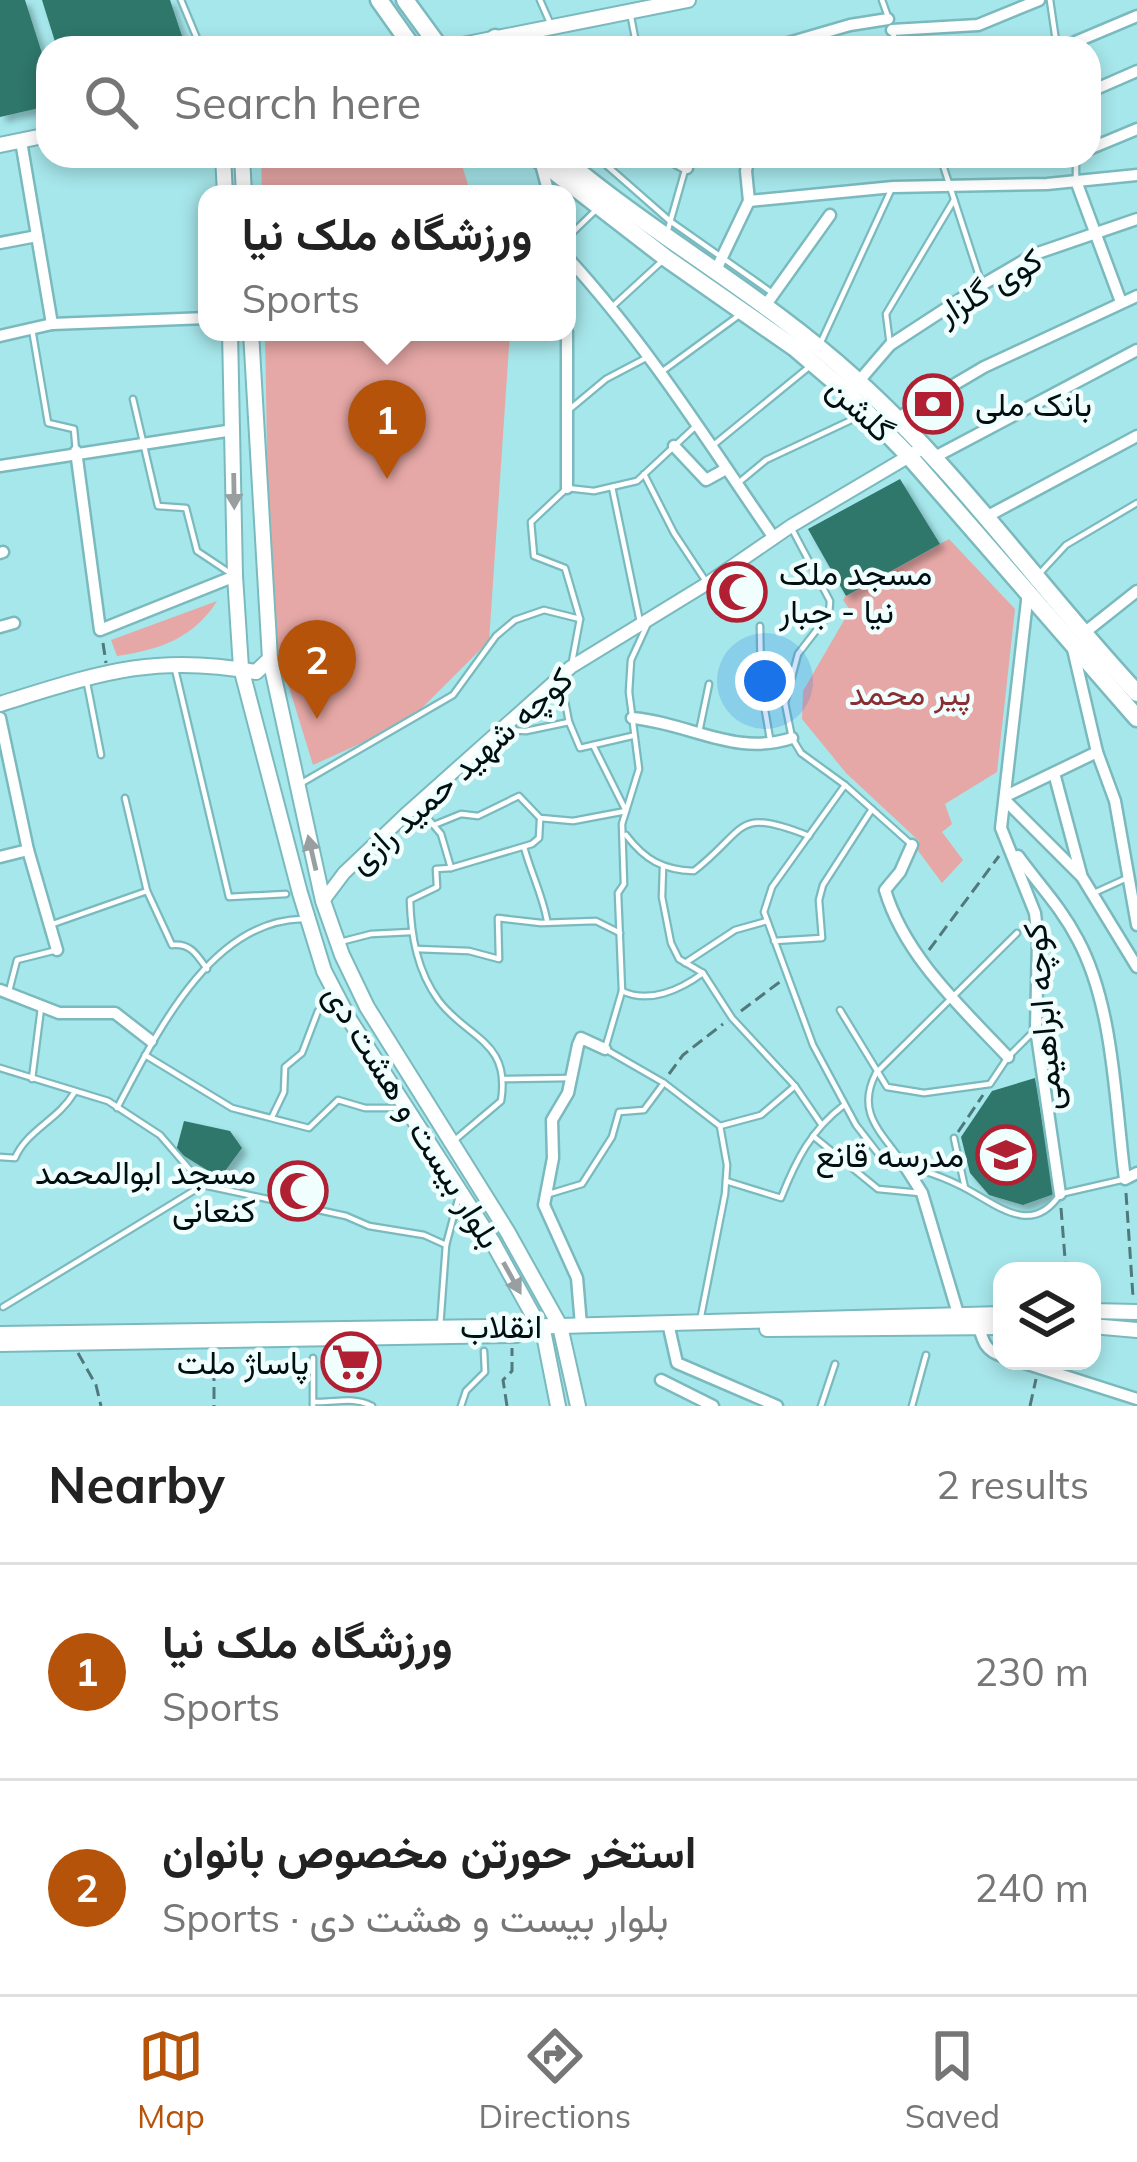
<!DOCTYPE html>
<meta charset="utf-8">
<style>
:root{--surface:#fff;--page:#f6f6f6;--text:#222;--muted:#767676;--line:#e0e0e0;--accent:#b45309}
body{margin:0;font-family:Mulish,Vazirmatn,sans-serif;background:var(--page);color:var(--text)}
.controls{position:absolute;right:36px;bottom:36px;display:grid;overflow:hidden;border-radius:24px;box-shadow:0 6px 18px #0003}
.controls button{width:108px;height:108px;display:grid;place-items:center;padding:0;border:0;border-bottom:3px solid var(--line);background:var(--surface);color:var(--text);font:60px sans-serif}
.you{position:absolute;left:765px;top:681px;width:42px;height:42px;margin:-30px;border:9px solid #fff;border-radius:50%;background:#1a73e8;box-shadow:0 0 0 18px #1a73e833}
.badge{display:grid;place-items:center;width:78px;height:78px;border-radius:50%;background:var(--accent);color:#fff;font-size:39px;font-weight:700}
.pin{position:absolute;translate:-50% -99px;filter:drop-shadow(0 3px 6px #0008)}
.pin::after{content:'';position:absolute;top:63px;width:42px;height:36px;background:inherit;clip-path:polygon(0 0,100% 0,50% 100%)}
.popup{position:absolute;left:198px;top:185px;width:378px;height:156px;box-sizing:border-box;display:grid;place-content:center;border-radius:24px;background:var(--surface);filter:drop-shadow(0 3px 9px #0005);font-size:39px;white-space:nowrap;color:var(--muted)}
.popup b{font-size:45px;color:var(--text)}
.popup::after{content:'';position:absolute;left:50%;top:100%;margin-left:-24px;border:24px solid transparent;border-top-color:var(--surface)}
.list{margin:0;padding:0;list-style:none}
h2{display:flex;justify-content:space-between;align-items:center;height:156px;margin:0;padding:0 48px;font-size:51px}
h2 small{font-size:39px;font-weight:400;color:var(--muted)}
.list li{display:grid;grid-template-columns:78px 1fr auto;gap:36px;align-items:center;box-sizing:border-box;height:216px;padding:0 48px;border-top:3px solid var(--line)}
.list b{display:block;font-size:45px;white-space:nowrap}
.list p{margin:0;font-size:39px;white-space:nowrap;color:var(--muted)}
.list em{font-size:39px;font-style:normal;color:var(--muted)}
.icon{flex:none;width:66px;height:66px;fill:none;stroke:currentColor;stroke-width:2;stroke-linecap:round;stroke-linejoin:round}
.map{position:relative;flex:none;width:1137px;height:1406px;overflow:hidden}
.search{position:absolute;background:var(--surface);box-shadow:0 6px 18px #0003;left:36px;right:36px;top:36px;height:132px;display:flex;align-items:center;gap:30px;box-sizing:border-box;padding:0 42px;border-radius:36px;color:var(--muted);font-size:45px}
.sheet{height:588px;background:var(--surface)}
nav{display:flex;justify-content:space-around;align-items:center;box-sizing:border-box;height:168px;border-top:3px solid var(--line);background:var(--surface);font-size:33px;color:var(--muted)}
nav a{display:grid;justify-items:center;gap:6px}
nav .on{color:var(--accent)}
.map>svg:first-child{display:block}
.green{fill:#e6a8a6}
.building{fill:#2d776b;filter:url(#shadow)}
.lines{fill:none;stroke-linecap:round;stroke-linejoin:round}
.service-casing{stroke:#7ababe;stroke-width:9}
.minor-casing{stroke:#7ababe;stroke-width:15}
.tertiary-casing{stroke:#7ababe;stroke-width:16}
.secondary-casing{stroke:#7ababe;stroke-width:18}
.primary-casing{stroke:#7ababe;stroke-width:21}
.path{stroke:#51797c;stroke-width:3;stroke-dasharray:12 6;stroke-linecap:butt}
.service{stroke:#fff;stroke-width:4.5}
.minor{stroke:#fff;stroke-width:10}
.tertiary{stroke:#fff;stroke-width:12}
.secondary{stroke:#fff;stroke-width:14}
.primary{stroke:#fff;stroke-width:16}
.oneway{fill:#999fa0}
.labels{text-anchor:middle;stroke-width:9;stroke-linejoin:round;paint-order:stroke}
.street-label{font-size:33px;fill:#001012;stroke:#f1fefe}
.poi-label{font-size:33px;fill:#001012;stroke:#f1fefe;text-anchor:end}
.park-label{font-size:33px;fill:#8a2e33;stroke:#f1fefe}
</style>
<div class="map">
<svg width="1137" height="1406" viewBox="0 0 1137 1406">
<defs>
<filter id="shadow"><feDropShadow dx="5.5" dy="5.5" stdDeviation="3" flood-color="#0004"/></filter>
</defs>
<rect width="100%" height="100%" fill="#a6e7eb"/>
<g class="green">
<path d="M261,156H459L471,194H262Z"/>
<path d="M265,332H510L489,641L408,722L313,765L270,625Z"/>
<path d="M949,539L1015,609L997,772L945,804L952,824L942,832L963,860L942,883L916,848L919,841L846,773L802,719L803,691L850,610L843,600L846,596Z"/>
<path d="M217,601C194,638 159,650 117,656L111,640Z"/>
</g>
<g class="building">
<path d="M0,0H25L48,72V106L0,117Z"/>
<path d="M42,0H170L186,48H57Z"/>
<path d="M900,479L940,544L846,596L808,529Z"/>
<path d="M1035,1078L1054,1194L1023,1205L989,1195L970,1173L961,1137L992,1091Z"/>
<path d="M184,1121L230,1131L242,1148L220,1178L176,1151Z"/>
</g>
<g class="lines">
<defs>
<g id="service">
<path d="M181,0L201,48"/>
<path d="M540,0L551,25"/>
<path d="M882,0L887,14"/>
<path d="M1050,0L1057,48"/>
<path d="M630,12L637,48"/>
<path d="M892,31L898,48"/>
<path d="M596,156L670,221L771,292"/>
<path d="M940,156L982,285"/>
<path d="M1076,181V156"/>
<path d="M667,233L689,156"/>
<path d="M567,238L598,208"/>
<path d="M612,307L661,262"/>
<path d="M32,329L48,423L74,429L76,451"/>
<path d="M821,342L892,188"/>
<path d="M890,345L886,314L954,200"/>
<path d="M660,373L738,316"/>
<path d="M133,399L158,506L186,508L197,551L230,573"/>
<path d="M570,409L606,379L644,359"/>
<path d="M711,447L809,367"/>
<path d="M644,474L674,533L707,583"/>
<path d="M737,484L766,460L862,415"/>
<path d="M612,487L640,622"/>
<path d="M793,531L830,601L829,614L798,654L785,703L792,738L801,753L845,785L912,845"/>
<path d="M1041,572L1066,545L1137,503"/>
<path d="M648,623L631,660L629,692L639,769L622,824L624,884L618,893L622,991L605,1049L664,1083L720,1126"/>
<path d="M760,626L761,687L770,739"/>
<path d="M572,662L580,619L565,568L534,556L531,522L567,488L594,491L637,481L697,425"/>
<path d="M175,669L229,897L286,894"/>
<path d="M561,681L569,722"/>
<path d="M87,683L101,755"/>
<path d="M699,732L709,684"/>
<path d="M593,745L632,736"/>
<path d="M300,784L453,695L496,636L515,620L544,610L580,619"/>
<path d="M845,785L772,887L764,912L813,1045L856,1125L887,1165C912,1166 939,1175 961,1186C994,1202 1031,1239 1060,1194L1121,1180"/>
<path d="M125,798L147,891L172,945C191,943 197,955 207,969"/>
<path d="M420,809L441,834L451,868L532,844L539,838L540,820"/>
<path d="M434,825L461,814L478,816L519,796L540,818L573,821L626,811L593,745L580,748L569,722L526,731L504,730"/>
<path d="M626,835C645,860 663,870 694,871C748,829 734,806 809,836"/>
<path d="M524,847C531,873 542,894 547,920"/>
<path d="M451,868L436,869L437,887L410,900C411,936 417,971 439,1001C468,1039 511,1041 501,1101L456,1139"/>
<path d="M663,868L662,897L671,943L679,959L703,973L732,1018L795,1086L821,1124"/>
<path d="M1094,893L1127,878"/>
<path d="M50,925L147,891"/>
<path d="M774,941L822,938L819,900L823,885L872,809"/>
<path d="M340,942L371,934L411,932"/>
<path d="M416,949L469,951L499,959L498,918L541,923L596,921L620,933"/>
<path d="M685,963L735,930L767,921"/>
<path d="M9,991L17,960L57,950"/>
<path d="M622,991C649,1004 680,990 703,973"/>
<path d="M840,1010L887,1087L924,1093L990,1084L1008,1057L1032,1033"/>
<path d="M145,1055L232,1108L309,1128L338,1100L365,1108H398"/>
<path d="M0,1068L108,1101L160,1135L203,1185"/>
<path d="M32,1079L41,1008"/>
<path d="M505,1079L571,1078"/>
<path d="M117,1108C155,1037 209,921 302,919"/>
<path d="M272,1117L284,1092L285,1067L302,1053L318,1011"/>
<path d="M813,1136L878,1189L920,1193"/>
<path d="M954,1138L965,1188"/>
<path d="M0,1157L15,1158C27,1130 58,1120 74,1093"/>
<path d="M905,1166C882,1132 855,1114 876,1073L1017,933"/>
<path d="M726,1181L781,1198C796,1160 811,1130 844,1105"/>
<path d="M203,1185L346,1216L369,1226L424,1235L446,1245"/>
<path d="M549,1194L582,1184L612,1137L619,1112L644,1110L664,1083"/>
<path d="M3,1307L203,1185"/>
<path d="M701,1316L725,1194L727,1165L720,1126L761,1115L795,1086"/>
<path d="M440,1327L446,1245L459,1196"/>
<path d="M315,1402C335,1403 353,1396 372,1406"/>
<path d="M313,1406V1358"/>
<path d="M461,1406L466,1391L485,1372L484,1351"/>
<path d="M821,1406L835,1364"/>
<path d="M912,1406L926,1355"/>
</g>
<g id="minor">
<path d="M892,30L978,25L1039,0"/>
<path d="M771,48L850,25L888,19"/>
<path d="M1061,48L1137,16"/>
<path d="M1089,92L1137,71"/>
<path d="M21,141L52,324"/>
<path d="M1089,149L1137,129"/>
<path d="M665,156L687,168"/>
<path d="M541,164L549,194"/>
<path d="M1076,181L1121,302"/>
<path d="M749,201L893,187L1047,184L1137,175"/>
<path d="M0,243L37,236"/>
<path d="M567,257C646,343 708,442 774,538"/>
<path d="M715,272L749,201L746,171L749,156"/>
<path d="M765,306L830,215"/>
<path d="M567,332V488"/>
<path d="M0,336L52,324L207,318"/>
<path d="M859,381L890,345L982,285L1035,254L1137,219"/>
<path d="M896,419L984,367L1137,296"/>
<path d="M674,446L706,480L726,469"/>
<path d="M76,451L100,630L235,576"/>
<path d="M933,458L1137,350"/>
<path d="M0,466L233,430"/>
<path d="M986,517L1137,436"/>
<path d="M0,553L3,552"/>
<path d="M1028,592L1001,828L1035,913L1038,941L1036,1029L1060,1194"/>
<path d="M0,627L14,623"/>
<path d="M1084,633L1137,591"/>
<path d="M1073,649L1097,752L1115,801L1137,925"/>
<path d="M0,718L28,850L57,950"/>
<path d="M632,718C690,723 735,757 792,738"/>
<path d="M1054,773L1081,874"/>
<path d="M1008,795L1097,752"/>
<path d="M1007,802L1082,877L1137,967"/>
<path d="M912,845L900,872L885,890C905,957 962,1008 1008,1057"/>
<path d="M1018,856C1039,885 1061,907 1078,940C1114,1007 1115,1104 1125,1179L1137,1173"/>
<path d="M0,857L28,850"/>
<path d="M0,990L59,1013H115L151,1041"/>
<path d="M905,1166L922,1193L959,1317"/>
<path d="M668,1323L677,1363L777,1406"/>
<path d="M581,1325L577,1278L544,1205L553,1158L552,1120L568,1093L578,1045L581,1038L605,1049"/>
<path d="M979,1327C983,1342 986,1351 1002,1356"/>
<path d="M1018,1361L1137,1399"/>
<path d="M661,1380L713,1406"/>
</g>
<path id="tertiary" d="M323,901L344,873L405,815L571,667L708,583L791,526L916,452"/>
<g id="secondary">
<path d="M447,48L688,0"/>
<path d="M0,145L48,135"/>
<path d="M223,156L225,194"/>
<path d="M242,156L244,194"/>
<path d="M230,332L235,576L241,668L300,893L324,971L349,1019L492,1241L544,1335L558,1406"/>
<path d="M251,332L270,659L323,901L342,955L367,1007L507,1231L560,1326L578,1406"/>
<path d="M0,704C97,674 153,653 256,672L270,659"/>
<path d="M1092,1311L1137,1312"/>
<path d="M1092,1326L1137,1330"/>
<path d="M767,1329L1002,1327"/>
<path d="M0,1334L560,1326L1002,1314"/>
<path d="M0,1344L517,1335"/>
</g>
<g id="primary">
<path d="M379,0L413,48"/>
<path d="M405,0L440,48"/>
<path d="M495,38L496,48"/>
<path d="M534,156L666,258L795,348L849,394L909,456L1137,718"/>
<path d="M560,156C654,236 763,295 854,378C959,472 1041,590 1137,693"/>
</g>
</defs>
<use href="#service" class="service-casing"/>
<use href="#minor" class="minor-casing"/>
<use href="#tertiary" class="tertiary-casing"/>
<use href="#secondary" class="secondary-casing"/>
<use href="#primary" class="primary-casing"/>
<g class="path">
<path d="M103,643L106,663"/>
<path d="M929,950L999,856"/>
<path d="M741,1011L781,981"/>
<path d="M669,1074L683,1055L723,1024"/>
<path d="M958,1132L983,1095"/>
<path d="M1126,1193L1133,1297"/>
<path d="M1061,1208L1066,1271"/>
<path d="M214,1351V1406"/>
<path d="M78,1353L96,1385L101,1406"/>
<path d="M507,1406L503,1380L512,1371V1348"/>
<path d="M1030,1406L1036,1379"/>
</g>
<use href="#service" class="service"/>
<use href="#minor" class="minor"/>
<use href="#tertiary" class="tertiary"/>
<use href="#secondary" class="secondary"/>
<use href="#primary" class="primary"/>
</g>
<defs><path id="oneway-solid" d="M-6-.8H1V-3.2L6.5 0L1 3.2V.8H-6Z" transform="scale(3)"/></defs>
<g class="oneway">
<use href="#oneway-solid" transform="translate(234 491) rotate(89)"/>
<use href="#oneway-solid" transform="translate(312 853) rotate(-103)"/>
<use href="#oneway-solid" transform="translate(512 1278) rotate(61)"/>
</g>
<defs>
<symbol id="bank-ring" viewBox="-11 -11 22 22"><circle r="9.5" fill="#f1fefe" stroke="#b11f32" stroke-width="1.5"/><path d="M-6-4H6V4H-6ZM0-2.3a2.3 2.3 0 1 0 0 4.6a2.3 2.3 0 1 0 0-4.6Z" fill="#b11f32"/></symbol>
<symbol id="mosque-ring" viewBox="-11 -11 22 22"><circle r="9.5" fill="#f1fefe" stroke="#b11f32" stroke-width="1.5"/><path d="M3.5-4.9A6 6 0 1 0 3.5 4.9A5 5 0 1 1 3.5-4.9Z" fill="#b11f32"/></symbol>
<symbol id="school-ring" viewBox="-11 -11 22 22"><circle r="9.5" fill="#f1fefe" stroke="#b11f32" stroke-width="1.5"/><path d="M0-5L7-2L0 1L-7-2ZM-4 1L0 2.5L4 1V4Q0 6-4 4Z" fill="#b11f32"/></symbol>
<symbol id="supermarket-ring" viewBox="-11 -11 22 22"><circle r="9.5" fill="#f1fefe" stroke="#b11f32" stroke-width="1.5"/><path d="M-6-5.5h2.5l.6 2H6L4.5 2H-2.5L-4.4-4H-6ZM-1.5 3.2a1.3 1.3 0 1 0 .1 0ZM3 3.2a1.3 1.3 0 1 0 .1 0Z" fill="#b11f32"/></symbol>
</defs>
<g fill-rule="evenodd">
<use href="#bank-ring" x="900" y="371" width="66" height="66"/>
<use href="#mosque-ring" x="704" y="559" width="66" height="66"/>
<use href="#school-ring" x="973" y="1122" width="66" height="66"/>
<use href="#mosque-ring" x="265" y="1158" width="66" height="66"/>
<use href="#supermarket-ring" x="318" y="1329" width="66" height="66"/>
</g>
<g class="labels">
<g class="street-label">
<text transform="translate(989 286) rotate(-31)" y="12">کوی گلزار</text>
<text transform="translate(861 409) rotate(44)" y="12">گلشن</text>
<text transform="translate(460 770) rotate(-42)" y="12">کوچه شهید حمید رازی</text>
<text transform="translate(1042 1017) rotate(-95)" y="12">کوچه ابراهیمی</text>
<text transform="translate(413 1116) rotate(58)" y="12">بلوار بیست و هشت دی</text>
<text x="501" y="1338">انقلاب</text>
</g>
<g class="poi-label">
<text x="975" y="416" text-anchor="start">بانک ملی</text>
<text x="779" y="585" text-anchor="start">مسجد ملک<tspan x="779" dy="38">نیا - جبار</tspan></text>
<text x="964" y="1167">مدرسه قانع</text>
<text x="256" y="1184">مسجد ابوالمحمد<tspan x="256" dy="38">کنعانی</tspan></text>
<text x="309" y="1374">پاساژ ملت</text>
</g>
<g class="park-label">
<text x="910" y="705">پیر محمد</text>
</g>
</g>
</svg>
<div class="controls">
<button><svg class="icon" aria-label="layers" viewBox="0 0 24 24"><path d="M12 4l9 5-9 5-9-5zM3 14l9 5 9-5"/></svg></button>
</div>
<div class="you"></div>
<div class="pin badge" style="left:387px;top:479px">1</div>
<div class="popup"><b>ورزشگاه ملک نیا</b>Sports</div>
<div class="pin badge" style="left:317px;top:719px">2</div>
<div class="search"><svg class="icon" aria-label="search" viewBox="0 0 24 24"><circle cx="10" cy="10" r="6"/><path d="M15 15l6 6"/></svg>Search here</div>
</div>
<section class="sheet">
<h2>Nearby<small>2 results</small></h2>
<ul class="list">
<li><span class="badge">1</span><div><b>ورزشگاه ملک نیا</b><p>Sports</p></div><em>230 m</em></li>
<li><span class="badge">2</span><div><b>استخر حورتن مخصوص بانوان</b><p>Sports · بلوار بیست و هشت دی</p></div><em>240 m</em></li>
</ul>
</section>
<nav>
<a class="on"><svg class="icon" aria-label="map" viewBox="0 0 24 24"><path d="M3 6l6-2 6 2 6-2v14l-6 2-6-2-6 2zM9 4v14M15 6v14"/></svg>Map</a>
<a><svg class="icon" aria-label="directions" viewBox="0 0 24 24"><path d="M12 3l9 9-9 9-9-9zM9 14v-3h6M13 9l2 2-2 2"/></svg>Directions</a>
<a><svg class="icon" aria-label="saved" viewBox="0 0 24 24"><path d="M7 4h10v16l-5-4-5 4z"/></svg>Saved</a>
</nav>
